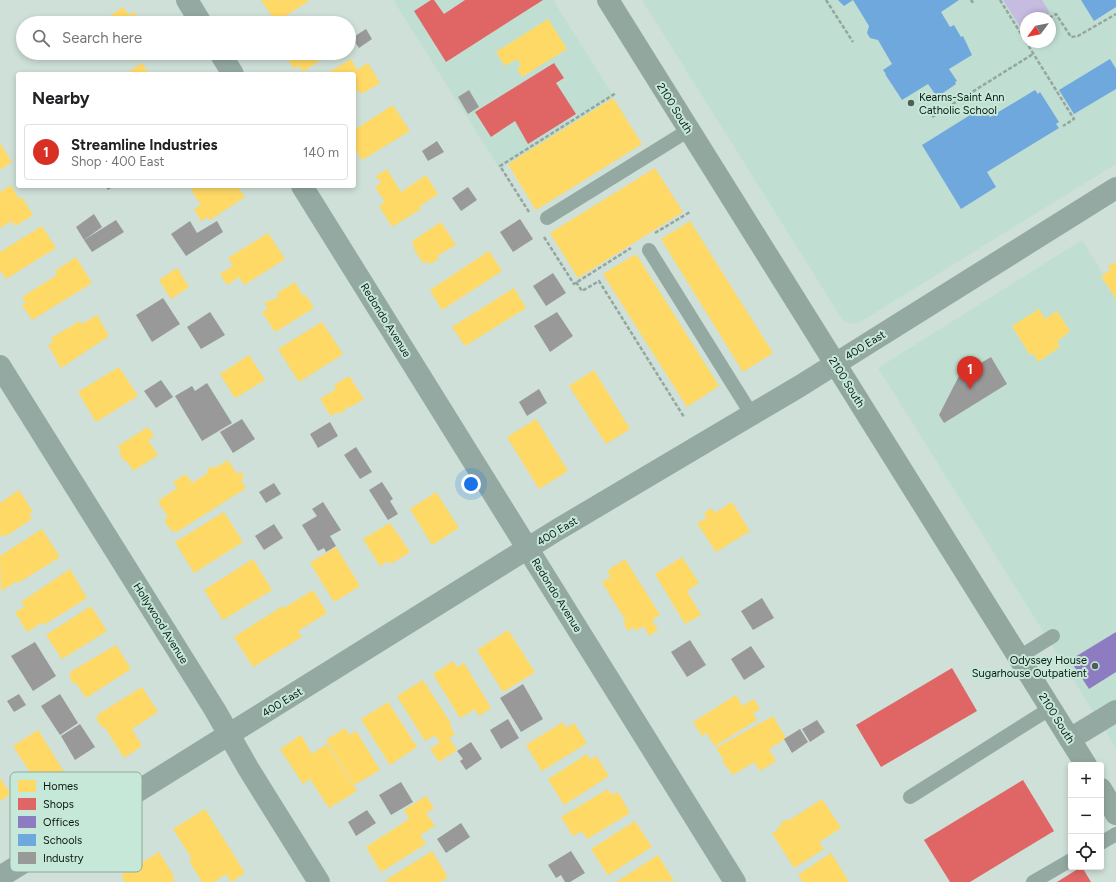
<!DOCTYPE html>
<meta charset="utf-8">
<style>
:root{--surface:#fff;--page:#f2f2f2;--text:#202124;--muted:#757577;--line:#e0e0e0;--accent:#d93025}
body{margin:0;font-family:Figtree,sans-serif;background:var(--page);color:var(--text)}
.controls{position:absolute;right:12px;bottom:12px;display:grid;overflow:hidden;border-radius:4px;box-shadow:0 2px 6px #0003}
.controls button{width:36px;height:36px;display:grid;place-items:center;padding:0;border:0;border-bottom:1px solid var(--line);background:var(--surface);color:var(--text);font:20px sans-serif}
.compass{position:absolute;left:1020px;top:12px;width:36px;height:36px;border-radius:50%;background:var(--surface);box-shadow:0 2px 6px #0003;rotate:238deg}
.you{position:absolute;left:471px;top:484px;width:14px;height:14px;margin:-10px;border:3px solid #fff;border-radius:50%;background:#1a73e8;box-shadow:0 0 0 6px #1a73e833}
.badge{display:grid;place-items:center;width:26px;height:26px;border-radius:50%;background:var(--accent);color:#fff;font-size:13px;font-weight:700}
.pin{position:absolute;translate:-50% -33px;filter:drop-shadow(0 1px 2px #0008)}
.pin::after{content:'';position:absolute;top:21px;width:14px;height:12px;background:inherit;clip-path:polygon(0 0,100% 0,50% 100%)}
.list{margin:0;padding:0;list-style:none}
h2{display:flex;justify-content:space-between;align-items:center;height:52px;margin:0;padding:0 16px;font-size:17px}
h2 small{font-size:13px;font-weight:400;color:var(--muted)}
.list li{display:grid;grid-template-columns:26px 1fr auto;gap:12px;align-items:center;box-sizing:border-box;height:56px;margin:0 8px 8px;padding:0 8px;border:1px solid var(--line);border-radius:4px}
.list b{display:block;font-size:15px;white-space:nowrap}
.list p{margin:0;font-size:13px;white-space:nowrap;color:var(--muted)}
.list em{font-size:13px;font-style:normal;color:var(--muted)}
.icon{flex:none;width:22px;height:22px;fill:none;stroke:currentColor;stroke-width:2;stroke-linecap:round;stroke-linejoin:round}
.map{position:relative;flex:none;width:1116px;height:882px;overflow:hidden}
.search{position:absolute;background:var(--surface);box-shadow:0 2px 6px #0003;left:16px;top:16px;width:340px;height:44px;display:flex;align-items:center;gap:10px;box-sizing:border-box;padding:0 14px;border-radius:22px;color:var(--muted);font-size:15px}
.panel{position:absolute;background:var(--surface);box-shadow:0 2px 6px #0003;left:16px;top:72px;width:340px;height:116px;border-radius:4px}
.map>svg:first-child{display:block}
.built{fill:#c0dfd2;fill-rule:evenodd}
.green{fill:#c6bce0}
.homes{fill:#ffd966}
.shops{fill:#e06666}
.offices{fill:#8e7cc3}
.schools{fill:#6fa8dc}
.industry{fill:#999}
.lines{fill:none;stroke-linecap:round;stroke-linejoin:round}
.path{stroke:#94a69f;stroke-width:2.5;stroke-dasharray:4 2;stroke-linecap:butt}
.lane{stroke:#93a9a1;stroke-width:14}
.street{stroke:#93a9a1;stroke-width:22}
.secondary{stroke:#92a89f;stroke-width:22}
.poi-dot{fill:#505e58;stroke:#c6e8d9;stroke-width:1.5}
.labels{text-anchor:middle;stroke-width:4;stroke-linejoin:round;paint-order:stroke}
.poi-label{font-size:11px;fill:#0c1813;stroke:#c6e8d9;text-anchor:start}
.street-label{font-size:11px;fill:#0c1813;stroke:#c6e8d9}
.key{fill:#c6e8d9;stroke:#8eaa9e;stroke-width:1}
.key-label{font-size:11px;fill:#0c1813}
</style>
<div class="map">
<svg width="1116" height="882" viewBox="0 0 1116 882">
<rect width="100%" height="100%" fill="#cee0d8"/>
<g class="built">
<path d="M393,0H553L614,97L500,169Z"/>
<path d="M642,0H1116V164L860,322L851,324L846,322L842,319ZM1026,18H1050V42H1026Z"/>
<path d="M1082,240L1116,295V748L878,368Z"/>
</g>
<path class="green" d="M1003,0H1042L1050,13L1042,18H1026V28L1022,30Z"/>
<g class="homes">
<path d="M261,0H308L309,1L276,22Z"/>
<path d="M123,7L129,15L134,12L141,23H100Z"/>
<path d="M548,19L567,49L522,77L517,68L521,66L517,59L505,66L496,52Z"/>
<path d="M284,53H331L303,72L299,66L294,69Z"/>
<path d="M351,59L357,70L368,63L380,83L361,94L359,90L354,93V74H326Z"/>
<path d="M142,63L149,74H125Z"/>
<path d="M613,98L642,144L536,210L508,164Z"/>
<path d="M393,105L410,131L362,160L354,148V130Z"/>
<path d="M0,143L12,162L0,170Z"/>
<path d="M655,168L683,212L578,278L550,233Z"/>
<path d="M387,169L401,192L426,175L438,194L420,206L421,209L392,227L379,206L385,202L375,187L381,183L376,176Z"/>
<path d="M11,185L19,199L22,197L33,215L15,226L12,221L0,228V192Z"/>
<path d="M197,186H237L245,197L210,220L208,217L201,221L194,209L201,205L191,190Z"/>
<path d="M690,221L773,353L743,372L661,239Z"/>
<path d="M441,222L456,245L437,256L439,259L430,264L428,261L424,264L413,248L415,247L412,241Z"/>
<path d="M42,226L56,248L6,279L0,270V252Z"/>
<path d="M268,233L285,259L244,285L239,277L227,285L220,274L233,266L228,258Z"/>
<path d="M489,251L502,271L442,310L430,290Z"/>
<path d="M636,254L719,386L687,407L603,274Z"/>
<path d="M76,257L92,283L32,320L22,305L26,303L22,297L57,275L55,271Z"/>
<path d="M1116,262V299L1101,276L1111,270L1107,267Z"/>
<path d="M177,268L189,287L171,299L159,280Z"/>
<path d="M295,282L303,296L306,295L314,308L275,332L262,312L268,308L264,303L279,297L277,293Z"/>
<path d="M514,288L526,308L465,346L452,327Z"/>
<path d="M1039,309L1045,319L1057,311L1070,331L1057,342L1060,347L1038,362L1033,353L1030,355L1012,326Z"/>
<path d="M97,315L109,336L61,368L48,345L53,342L51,338L80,321L82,324Z"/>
<path d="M322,322L343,354L299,382L278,349Z"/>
<path d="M249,355L265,380L235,398L220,374Z"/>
<path d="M119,367L138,396L96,422L78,392Z"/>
<path d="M594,370L630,429L606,444L569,386Z"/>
<path d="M349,376L364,399L349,408L348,406L345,408L347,409L339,414L338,412L331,416L320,399L336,389L334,385Z"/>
<path d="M536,419L568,471L539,489L507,437Z"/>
<path d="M148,427L154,436L148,440L158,455L133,471L127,461L125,462L119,453L121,452L118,446Z"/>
<path d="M228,460L237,474L241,472L244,477L241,480L246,488L177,532L176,530L172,532L164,520L168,517L158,501L177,488L173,482L186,474L192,483L208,473L207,470L213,466L215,468Z"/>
<path d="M19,490L33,512L29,514L32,519L6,536L5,534L0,537V503Z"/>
<path d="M436,492L459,528L432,545L410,509Z"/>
<path d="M732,502L750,531L716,552L697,523L707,518L704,513L712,508L715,513Z"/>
<path d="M224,512L243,542L194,573L175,542Z"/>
<path d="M390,523L410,552L391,564L389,561L380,566L363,539Z"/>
<path d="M42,529L60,557L18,583L17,581L1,591L0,556Z"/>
<path d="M336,547L360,586L334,602L310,563Z"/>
<path d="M682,557L699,583L687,591L701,615L685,624L655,574Z"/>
<path d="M253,559L272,590L223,620L204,590Z"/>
<path d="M625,559L660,615L652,620L658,630L649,636L644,626L636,631L634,627L628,631L623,623L626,621L602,582L611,577L607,571Z"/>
<path d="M70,569L87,598L44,625L43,622L27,632L15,612L25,607L21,602Z"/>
<path d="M313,590L327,613L298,631L302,637L253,667L234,637L283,606L284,608Z"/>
<path d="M91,606L107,631L62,659L46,635Z"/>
<path d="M508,630L535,672L503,692L477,650Z"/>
<path d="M116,645L131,669L86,698L76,683L74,684L69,677L71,675L70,672Z"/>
<path d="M453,661L457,667L464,663L491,708L479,716L475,709L460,718L433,674Z"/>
<path d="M423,680L452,725L450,726L455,735L449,738L457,750L439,762L430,749L440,743L435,735L425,741L397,696Z"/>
<path d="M142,687L158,712L132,729L142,746L124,758L104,726L102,728L96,718L99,717L97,715Z"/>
<path d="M736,695L742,706L754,699L760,709L753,713L757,720L715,746L706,733L702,736L693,722Z"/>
<path d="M388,702L417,747L390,765L361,719Z"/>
<path d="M773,716L786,738L769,749L776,761L760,771L754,762L733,775L722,761L724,760L716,748Z"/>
<path d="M563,722L566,728L574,723L587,743L542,771L526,745Z"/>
<path d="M345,728L349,735L356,731L380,770L354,785L326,740Z"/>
<path d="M38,730L66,775L42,791L13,746Z"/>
<path d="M301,735L312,754L327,744L357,791L329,808L310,779L303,784L280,749Z"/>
<path d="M587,754L590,760L596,756L609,776L564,805L548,779Z"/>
<path d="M0,778L11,794L0,801Z"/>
<path d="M608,789L612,795L618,792L630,813L587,839L582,831L573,836L561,817Z"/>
<path d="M426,796L434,808L426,813L435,826L420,835L426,844L381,872L366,847L409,819L404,810Z"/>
<path d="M822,799L841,828L819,842L824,849L794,868L772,833L778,830L777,828L781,826L780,824L787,819L788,821Z"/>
<path d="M205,809L245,873L231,882L226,874L214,882H202L189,861L192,859L173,829Z"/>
<path d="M635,821L652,847L608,875L591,849Z"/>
<path d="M432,851L448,877L440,882H387L386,880Z"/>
<path d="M159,852L175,878L172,879L174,882H125L121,875Z"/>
<path d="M831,853L849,882H803L798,875Z"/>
<path d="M658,855L674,881L616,882Z"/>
</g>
<g class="shops">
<path d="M431,0H434L444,14L465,0H543L446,62L414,11Z"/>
<path d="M554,63L564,78L556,83L576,114L528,144L515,121L491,137L475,112Z"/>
<path d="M952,668L977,711L881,767L856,725Z"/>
<path d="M1023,780L1054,831L970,882H950L924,840Z"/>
<path d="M1082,867L1091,882H1057L1081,867Z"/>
</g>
<path class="offices" d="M1116,632V672L1089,689L1070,660Z"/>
<g class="schools">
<path d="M838,0H959L941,12L950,27L954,25L961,37L963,36L972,55L949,69L957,81L955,82L956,84L937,97L928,84L902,100L885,74H886L883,70L892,64L878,40L870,38L867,33L869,26L853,0L844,6Z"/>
<path d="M1081,0H1116V7L1094,21Z"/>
<path d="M1110,59L1116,69V89L1074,114L1059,90Z"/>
<path d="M1035,90L1038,94L1040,92L1059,122L1056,124L1059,128L987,172L996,187L961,209L922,145L983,107L990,117Z"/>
</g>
<g class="industry">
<path d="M366,29L372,39L359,48L352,38Z"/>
<path d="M469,90L479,107L468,114L458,97Z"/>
<path d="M437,141L444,152L428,161L422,151Z"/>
<path d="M105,186H114L108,190Z"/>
<path d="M468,187L477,200L461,211L452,198Z"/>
<path d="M94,214L102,227L84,240L76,227Z"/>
<path d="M520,219L533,239L513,252L500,232Z"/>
<path d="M116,220L124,232L92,252L84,240Z"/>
<path d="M190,221L197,233L217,221L223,232L186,256L171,234Z"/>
<path d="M553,273L566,293L546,306L533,286Z"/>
<path d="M163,298L180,324L152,342L136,315Z"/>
<path d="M210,312L225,335L201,349L187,327Z"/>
<path d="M557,312L573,336L550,352L534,326Z"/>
<path d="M991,357L1007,384L944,423L939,415L959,376Z"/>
<path d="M161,380L173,397L156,408L144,391Z"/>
<path d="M207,383L232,423L202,441L175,396L192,386L195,391Z"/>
<path d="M539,389L547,403L527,416L519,402Z"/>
<path d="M242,419L255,439L233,453L220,432Z"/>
<path d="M330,422L338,436L318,448L310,434Z"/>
<path d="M356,447L372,472L360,479L344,455Z"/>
<path d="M382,482L393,499L390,501L398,514L388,520L369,490Z"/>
<path d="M274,483L281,494L266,503L259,492Z"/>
<path d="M323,502L341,530L330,536L336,546L326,552L324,548L318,551L302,525L317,516L312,509Z"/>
<path d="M274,524L283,538L264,550L255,536Z"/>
<path d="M762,598L774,618L753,630L741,611Z"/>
<path d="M690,640L706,665L687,677L671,652Z"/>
<path d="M35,642L56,676L33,691L11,656Z"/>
<path d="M751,646L765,667L744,680L731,659Z"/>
<path d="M523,684L543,719L521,732L500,698Z"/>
<path d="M19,694L26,705L14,712L7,701Z"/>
<path d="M60,694L78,723L60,735L41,706Z"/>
<path d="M508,719L519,738L501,749L490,730Z"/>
<path d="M817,720L825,732L810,742L802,729Z"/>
<path d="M80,724L95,747L75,760L61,736Z"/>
<path d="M800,729L808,742L792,753L784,739Z"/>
<path d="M471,742L482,759L466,770L460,761L463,759L457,751Z"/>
<path d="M401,782L413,802L391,815L379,795Z"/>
<path d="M367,810L376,823L356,836L348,822Z"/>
<path d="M461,823L470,837L446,853L437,839Z"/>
<path d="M571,851L585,873L570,882H565L561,875L556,878L548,865Z"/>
</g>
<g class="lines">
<g class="path">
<path d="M826,0L853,42"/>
<path d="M971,0L972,2L975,0"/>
<path d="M1000,0L1074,119L1063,126"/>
<path d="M1049,18L1056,14L1071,37L1078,36L1116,14"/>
<path d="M1022,35L1026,33"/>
<path d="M932,117L1033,54"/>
<path d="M529,212L500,166L616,93"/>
<path d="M655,233L690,212"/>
<path d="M544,237L574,284L631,248"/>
<path d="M576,282L582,291L599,281L684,417"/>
</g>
<g class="lane">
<path d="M547,218L689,130"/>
<path d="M649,250L752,415"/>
<path d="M1019,657L1053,636"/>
<path d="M910,797L1051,708"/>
<path d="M1101,843L1116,834"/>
<path d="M1033,882L1071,860"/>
</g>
<g class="street">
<path d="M187,0L201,23"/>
<path d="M220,53L233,74"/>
<path d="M302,186L735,882"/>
<path d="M0,366L215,710L248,768L319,882"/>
<path d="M1070,739L1116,711"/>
<path d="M0,877L557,530L800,386L1116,188"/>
</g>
<g class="secondary">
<path d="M608,0L1086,765"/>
<path d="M1101,789L1116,814"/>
</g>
</g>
<g class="poi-dot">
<circle cx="911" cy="103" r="4"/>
<circle cx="1095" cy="666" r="4"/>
</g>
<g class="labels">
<g class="poi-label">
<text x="919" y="101">Kearns-Saint Ann<tspan x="919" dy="13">Catholic School</tspan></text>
<text x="1087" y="664" text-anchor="end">Odyssey House<tspan x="1087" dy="13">Sugarhouse Outpatient</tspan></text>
</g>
<g class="street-label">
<text transform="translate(675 108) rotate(58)" y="4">2100 South</text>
<text transform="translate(386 320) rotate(58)" y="4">Redondo Avenue</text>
<text transform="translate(865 345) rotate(-32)" y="4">400 East</text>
<text transform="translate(847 382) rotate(58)" y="4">2100 South</text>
<text transform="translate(557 531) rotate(-31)" y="4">400 East</text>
<text transform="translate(557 595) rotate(58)" y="4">Redondo Avenue</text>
<text transform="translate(161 623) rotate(58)" y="4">Hollywood Avenue</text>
<text transform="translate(282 702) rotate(-32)" y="4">400 East</text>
<text transform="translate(1057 718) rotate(58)" y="4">2100 South</text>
</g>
</g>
<rect x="10" y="772" width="132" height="100" rx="6" class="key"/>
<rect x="18" y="780" width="18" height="12" fill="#ffd966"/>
<rect x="18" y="798" width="18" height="12" fill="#e06666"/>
<rect x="18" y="816" width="18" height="12" fill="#8e7cc3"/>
<rect x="18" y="834" width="18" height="12" fill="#6fa8dc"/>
<rect x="18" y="852" width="18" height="12" fill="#999"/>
<g class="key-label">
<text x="43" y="790">Homes</text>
<text x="43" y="808">Shops</text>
<text x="43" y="826">Offices</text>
<text x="43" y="844">Schools</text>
<text x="43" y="862">Industry</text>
</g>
</svg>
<div class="controls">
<button>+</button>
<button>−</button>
<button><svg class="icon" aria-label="locate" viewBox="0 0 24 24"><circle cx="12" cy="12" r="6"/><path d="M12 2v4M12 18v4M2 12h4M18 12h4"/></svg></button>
</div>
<svg class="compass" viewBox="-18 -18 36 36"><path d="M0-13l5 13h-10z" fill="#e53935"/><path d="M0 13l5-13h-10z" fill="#757577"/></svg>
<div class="you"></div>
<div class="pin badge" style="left:970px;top:389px">1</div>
<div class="search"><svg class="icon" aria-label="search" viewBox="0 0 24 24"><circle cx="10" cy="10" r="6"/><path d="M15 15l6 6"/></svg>Search here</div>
<section class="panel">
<h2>Nearby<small></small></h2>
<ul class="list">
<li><span class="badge">1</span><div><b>Streamline Industries</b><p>Shop · 400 East</p></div><em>140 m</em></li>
</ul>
</section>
</div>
